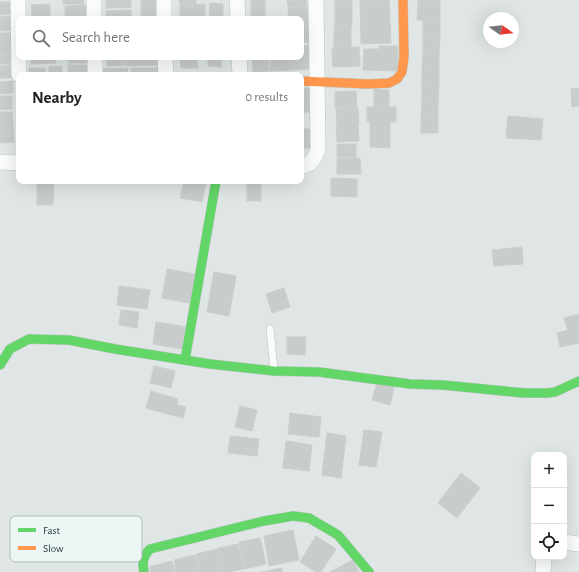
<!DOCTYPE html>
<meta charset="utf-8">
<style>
:root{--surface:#fff;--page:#f2f2f2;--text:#202124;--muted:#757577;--line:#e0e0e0}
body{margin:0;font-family:"Alegreya Sans",sans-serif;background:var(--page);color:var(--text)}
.controls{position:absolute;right:12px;bottom:12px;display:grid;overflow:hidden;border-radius:8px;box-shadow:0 4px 16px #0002}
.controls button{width:36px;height:36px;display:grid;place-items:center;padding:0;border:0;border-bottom:1px solid var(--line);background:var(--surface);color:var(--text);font:20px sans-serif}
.compass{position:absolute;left:483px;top:12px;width:36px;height:36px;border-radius:50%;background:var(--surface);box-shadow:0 4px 16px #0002;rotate:104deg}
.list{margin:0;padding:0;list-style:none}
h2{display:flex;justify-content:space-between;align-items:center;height:52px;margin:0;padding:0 16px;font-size:17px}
h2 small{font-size:13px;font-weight:400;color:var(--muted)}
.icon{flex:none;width:22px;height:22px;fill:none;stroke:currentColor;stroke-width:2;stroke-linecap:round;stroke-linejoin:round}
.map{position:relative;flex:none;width:579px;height:572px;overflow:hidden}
.search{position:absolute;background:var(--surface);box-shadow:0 4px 16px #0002;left:16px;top:16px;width:288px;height:44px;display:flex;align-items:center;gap:10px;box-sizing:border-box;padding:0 14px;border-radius:8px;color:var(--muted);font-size:15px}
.panel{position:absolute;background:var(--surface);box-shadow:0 4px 16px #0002;left:16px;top:72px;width:288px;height:112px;border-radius:8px}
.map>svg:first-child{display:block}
.building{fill:#c8cdcc;stroke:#c9cfcf}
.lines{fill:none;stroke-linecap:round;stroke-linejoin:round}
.lane-casing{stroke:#bdc3c3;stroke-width:8}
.street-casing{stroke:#bdc3c3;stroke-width:16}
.fast-casing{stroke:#bcc4c3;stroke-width:10}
.slow-casing{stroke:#bcc4c3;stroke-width:10}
.lane{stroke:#fafbfb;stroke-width:7}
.street{stroke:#fafbfb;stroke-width:15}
.fast{stroke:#63d668;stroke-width:9}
.slow{stroke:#ff974d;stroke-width:9}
.key{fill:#edf6f4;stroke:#afbdbc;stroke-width:1}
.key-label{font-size:11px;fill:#1f3839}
</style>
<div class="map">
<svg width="579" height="572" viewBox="0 0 579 572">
<rect width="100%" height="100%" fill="#e0e6e6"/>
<g class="building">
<path d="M63,0H83L84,4H63Z"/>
<path d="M106,0H131V7L106,8Z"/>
<path d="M141,0H157L158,19H141Z"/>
<path d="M179,0H196V4H180Z"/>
<path d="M251,0H265V17L251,18Z"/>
<path d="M287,0H306L307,6L288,7Z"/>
<rect x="335" y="0" width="17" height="26"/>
<path d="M360,0H389L391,43L361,44Z"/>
<path d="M418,0H440V4L418,3Z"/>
<path d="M0,2H13V14L0,15Z"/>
<path d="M210,3L223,4V19H209Z"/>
<path d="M418,3L440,4V20H417Z"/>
<path d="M50,4V16H32L31,5Z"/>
<path d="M205,4V19H180V5Z"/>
<path d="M88,5V17H65V6Z"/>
<path d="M307,7L308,24L301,25V19H289L288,8Z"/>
<path d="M131,10V19H106V11Z"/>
<path d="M14,16L15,30L0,31V17Z"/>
<path d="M423,20H440V37L423,36Z"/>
<path d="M301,25H308L310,42L301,43Z"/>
<rect x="334" y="26" width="17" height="21"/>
<path d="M0,33H11L12,53L0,54Z"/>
<path d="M423,36L440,37L439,55H423Z"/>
<path d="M301,46H309L310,69L290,70L289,57H301Z"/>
<path d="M379,46H398V71L363,70L364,49H379Z"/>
<path d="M359,47L360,66L333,67L332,48Z"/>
<path d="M13,54V64H0V55Z"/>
<path d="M423,55H439V70L422,69Z"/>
<path d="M31,57H56V63L31,64Z"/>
<rect x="68" y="57" width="20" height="6"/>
<path d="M106,57H125V65L107,66Z"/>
<path d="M126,57H158V65L126,66Z"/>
<path d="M180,57H197L198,68H181Z"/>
<path d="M208,57H222L221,67L208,66Z"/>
<path d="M252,57H268L269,71L253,72Z"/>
<path d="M270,57H289L290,70L270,71Z"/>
<path d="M13,65V78H0V66Z"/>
<rect x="68" y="65" width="21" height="10"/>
<path d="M62,66V75H49V67Z"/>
<path d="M29,68H45L46,75H29Z"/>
<path d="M128,68V75H102V69Z"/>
<rect x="131" y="68" width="27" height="7"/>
<path d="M422,69L439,70V87H422Z"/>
<path d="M13,81V93L0,94V82Z"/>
<path d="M422,87H439L438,103H422Z"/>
<rect x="301" y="88" width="10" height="24"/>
<path d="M579,88V106L572,107L571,89Z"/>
<path d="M374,89L389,90V107H374Z"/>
<path d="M356,91L357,107L335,108V92Z"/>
<path d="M0,96H12V109L0,110Z"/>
<path d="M422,103H438V118H421Z"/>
<path d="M367,107H396V122L367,121Z"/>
<path d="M358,108L359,124L337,125L336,109Z"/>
<path d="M0,112H12L14,142L0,143Z"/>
<path d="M508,116L543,119L541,140L506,138Z"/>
<rect x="421" y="118" width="17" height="15"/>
<path d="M370,121L390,122V148L370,147Z"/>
<path d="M358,124L359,141L337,142L336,125Z"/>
<rect x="301" y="129" width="12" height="19"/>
<rect x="337" y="144" width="19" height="13"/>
<path d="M337,158H360L361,174H337Z"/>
<path d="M331,178L357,179V197L331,196Z"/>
<path d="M37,181L54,182L53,205H37Z"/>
<path d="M184,181H193L206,184L202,202L180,198Z"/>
<rect x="247" y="181" width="14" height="20"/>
<path d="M522,247L523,264L494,266L492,250Z"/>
<path d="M167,269L195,274L190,303L162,298Z"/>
<path d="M214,272L236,276L229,316L207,312Z"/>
<path d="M119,286L150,290L147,309L117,305Z"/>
<path d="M284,288L290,307L272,313L266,294Z"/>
<path d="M121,310L139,312L137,328L119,325Z"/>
<path d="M579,314V343L560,347L557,333L568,330L564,318Z"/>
<path d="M156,322L186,327L182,349L153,344Z"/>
<path d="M287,337H306L305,355L287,354Z"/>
<path d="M154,366L175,371L171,388L150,383Z"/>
<path d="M377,383L394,388L390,405L372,400Z"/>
<path d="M151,391L178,399L177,405L186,407L183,418L146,408Z"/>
<path d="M240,406L257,410L252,431L235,427Z"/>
<path d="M290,413L321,417L319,437L288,434Z"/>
<path d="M364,430L382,432L376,467L359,465Z"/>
<path d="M327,433L346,436L341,478L322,475Z"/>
<path d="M230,436L259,439L257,456L228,453Z"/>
<path d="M286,441L312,445L309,471L283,468Z"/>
<path d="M461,473L480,488L457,518L438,503Z"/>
<path d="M293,530L299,560L269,566L264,536Z"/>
<path d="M316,536L336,549L321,572H316L300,562Z"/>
<path d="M260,538L266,564L245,569L239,542Z"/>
<path d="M238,544L244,569L229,572H224L218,548Z"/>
<path d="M218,549L223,572H200L196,554Z"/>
<path d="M195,555L199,572H176L174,560Z"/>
<path d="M353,560L359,572H330Z"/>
<path d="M172,561L175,572H151L149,567Z"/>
<path d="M282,568V572H261Z"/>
</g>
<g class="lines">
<defs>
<path id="lane" d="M270,329L274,369"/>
<g id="street">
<path d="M18,0L19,75"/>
<path d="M94,0V19"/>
<path d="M164,0V19"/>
<path d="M237,0L238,19"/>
<path d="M95,57V75"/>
<path d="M165,57L166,75"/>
<path d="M239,57L240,75"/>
<path d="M0,162L19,163"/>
<path d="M301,166C311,165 315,158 318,149L316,0"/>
<path d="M564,542L579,544"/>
<path d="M543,572L544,557"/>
</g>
<g id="fast">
<path d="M185,360L216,181"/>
<path d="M0,365L10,349L29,339L69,340L115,349L210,364L274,371L319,372L410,384L443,385L524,393H547L555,392L579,381"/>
<path d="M144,572C142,562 143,556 150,549L264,521L293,516L309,518L338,535L369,572"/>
</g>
<path id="slow" d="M301,81L368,84L389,83L397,79L402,72L404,56L403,0"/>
</defs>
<use href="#lane" class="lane-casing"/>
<use href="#street" class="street-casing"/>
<use href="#fast" class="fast-casing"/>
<use href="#slow" class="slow-casing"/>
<use href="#lane" class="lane"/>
<use href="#street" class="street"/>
<use href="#fast" class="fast"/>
<use href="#slow" class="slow"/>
</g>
<rect x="10" y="516" width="132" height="46" rx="6" class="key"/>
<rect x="18" y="528" width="18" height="4" fill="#63d668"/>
<rect x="18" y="546" width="18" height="4" fill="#ff974d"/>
<g class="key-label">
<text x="43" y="534">Fast</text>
<text x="43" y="552">Slow</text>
</g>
</svg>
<div class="controls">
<button>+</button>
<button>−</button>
<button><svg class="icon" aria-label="locate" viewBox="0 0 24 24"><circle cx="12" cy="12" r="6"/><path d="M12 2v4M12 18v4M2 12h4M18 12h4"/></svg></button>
</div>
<svg class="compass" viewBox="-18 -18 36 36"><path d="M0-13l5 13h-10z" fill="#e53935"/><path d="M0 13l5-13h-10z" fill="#757577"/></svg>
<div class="search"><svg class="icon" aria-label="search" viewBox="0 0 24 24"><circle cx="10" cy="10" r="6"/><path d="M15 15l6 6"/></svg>Search here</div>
<section class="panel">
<h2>Nearby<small>0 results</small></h2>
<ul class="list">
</ul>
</section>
</div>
